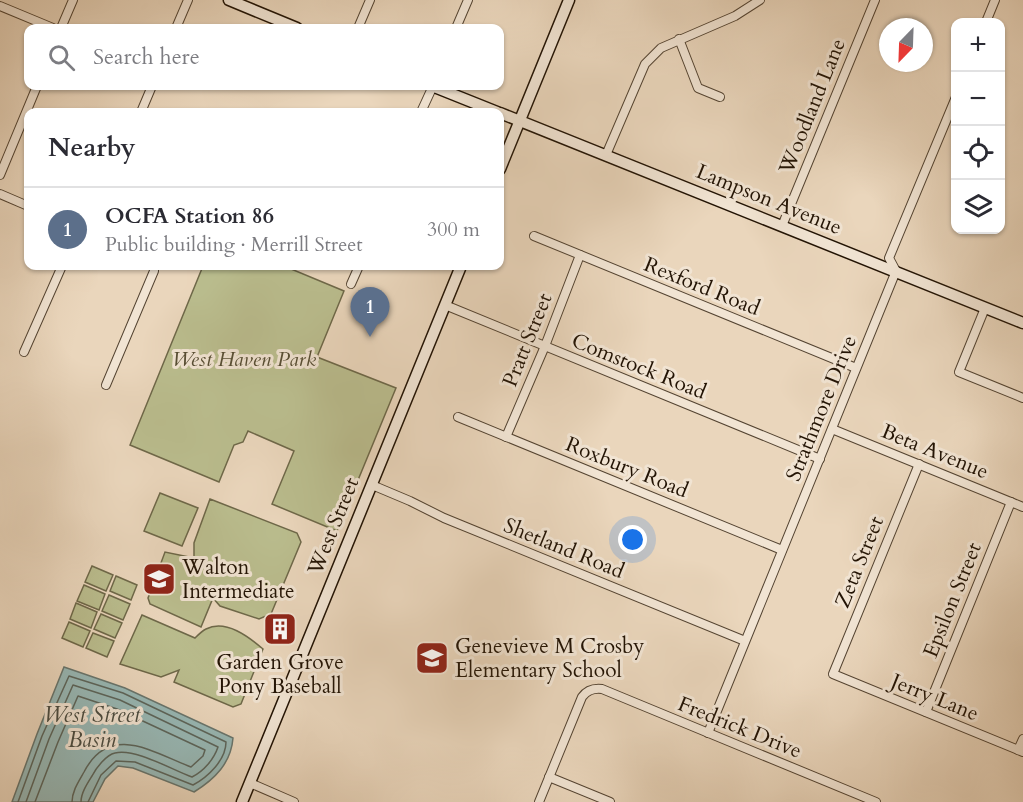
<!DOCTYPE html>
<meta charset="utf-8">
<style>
:root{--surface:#fff;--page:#f2f2f3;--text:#2b2b33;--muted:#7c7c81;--line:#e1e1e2;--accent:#8f2418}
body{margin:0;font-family:Cardo,serif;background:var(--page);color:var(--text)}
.controls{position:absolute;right:18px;top:18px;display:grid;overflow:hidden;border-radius:12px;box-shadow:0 2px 4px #0004}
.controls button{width:54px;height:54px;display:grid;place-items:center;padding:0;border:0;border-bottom:2px solid var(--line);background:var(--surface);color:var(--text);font:30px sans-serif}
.compass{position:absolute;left:879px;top:18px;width:54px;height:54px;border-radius:50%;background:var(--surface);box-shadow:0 2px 4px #0004;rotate:203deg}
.you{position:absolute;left:633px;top:540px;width:21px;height:21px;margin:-15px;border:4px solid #fff;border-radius:50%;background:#1a73e8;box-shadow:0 0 0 9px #1a73e833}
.badge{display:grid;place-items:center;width:39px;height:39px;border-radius:50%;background:var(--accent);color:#fff;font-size:20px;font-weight:700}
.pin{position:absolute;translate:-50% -50px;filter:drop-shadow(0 2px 3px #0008)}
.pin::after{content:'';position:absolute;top:32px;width:21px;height:18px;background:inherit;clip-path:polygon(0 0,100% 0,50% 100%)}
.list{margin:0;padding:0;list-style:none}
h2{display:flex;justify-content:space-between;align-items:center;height:78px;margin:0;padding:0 24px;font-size:26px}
h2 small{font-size:20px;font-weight:400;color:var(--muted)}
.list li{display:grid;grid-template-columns:39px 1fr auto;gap:18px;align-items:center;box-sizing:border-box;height:84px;padding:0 24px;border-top:2px solid var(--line)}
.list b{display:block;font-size:22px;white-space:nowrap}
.list p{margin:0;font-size:20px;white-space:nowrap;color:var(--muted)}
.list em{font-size:20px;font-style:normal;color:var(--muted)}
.icon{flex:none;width:33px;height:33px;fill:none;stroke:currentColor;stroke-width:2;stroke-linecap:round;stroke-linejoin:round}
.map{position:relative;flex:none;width:1023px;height:802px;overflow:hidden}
.search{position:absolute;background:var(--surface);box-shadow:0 2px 4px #0004;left:24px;top:24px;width:480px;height:66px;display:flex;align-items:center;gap:15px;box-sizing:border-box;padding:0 21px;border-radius:12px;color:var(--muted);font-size:22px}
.panel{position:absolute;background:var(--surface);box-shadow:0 2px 4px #0004;left:24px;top:108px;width:480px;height:162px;border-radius:12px}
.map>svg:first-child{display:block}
.green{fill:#babd8e;stroke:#6e6849;stroke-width:1.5}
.water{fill:#98b8b5;stroke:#69766e;stroke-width:1.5}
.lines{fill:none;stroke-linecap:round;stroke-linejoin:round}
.shore{stroke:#5d665c;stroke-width:1.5}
.street-casing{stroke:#544432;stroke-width:10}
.secondary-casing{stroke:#221304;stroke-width:13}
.street{stroke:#f1e4d3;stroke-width:8}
.secondary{stroke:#f1e4d3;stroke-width:10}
.labels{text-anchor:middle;stroke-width:6;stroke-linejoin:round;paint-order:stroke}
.street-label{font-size:21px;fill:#221304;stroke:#f1e4d3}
.park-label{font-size:21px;font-style:italic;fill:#574e34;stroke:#f1e4d3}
.poi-label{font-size:21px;fill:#221304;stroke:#f1e4d3;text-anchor:start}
.water-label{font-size:22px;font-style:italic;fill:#4b4d42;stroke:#f1e4d3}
</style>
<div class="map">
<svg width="1023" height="802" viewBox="0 0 1023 802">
<rect width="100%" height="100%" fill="#ead6bc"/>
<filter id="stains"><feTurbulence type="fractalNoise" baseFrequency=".00333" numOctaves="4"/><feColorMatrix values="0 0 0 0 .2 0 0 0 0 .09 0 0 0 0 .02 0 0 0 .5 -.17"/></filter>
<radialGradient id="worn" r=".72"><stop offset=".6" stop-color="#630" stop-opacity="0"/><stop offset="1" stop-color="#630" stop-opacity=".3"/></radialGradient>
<g class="green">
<path d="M203,266H284L344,291L317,357L396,388L337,531L272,504L294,451L248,431L243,442L234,445L219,482L130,445Z"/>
<path d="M160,493L198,508L182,546L144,531Z"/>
<path d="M210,499L297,533L301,542L271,614L259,619L220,606L213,598L201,627L150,604L148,598L165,552L194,558V543Z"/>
<path d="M92,566L113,575L106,591L85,582Z"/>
<path d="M116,576L137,585L131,600L110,591Z"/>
<path d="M84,585L105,594L99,610L77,601Z"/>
<path d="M109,595L130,604L123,620L102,611Z"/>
<path d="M76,603L97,612L91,628L70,619Z"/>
<path d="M101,614L122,623L115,638L94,629Z"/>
<path d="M142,615L195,638C198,635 202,631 206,629C226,619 249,637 263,649L241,704L233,707L174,682L179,670L161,677L120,664Z"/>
<path d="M69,622L90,631L83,647L62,638Z"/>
<path d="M93,633L114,641L107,657L86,648Z"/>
</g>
<path class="water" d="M64,667L125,688L233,738C231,763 215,779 194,792L133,768L118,766L105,779L93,802H12L37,734Z"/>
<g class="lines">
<g class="shore">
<path d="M18,802L42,736L69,676L123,693L226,742C226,760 208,777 193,785L135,762L116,761L101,775L88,802"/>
<path d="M26,802L49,739L73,685L120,700L218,747C214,759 204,771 192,777C172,770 136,748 115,753C106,755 96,768 92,776C87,784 81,793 81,802"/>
<path d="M35,802L58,742L78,696L117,709L205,750L203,756L191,767C154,753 110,722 84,772C79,781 72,791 72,802"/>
</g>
<defs>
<g id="street">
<path d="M0,6L53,28"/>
<path d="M986,22L995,0"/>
<path d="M61,28L73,0"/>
<path d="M176,28L188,0"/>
<path d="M358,28L370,0"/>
<path d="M456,28L468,0"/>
<path d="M679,39L698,88L720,97"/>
<path d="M141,112L152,86"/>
<path d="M421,112L433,86"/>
<path d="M606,155L645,64L661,48L735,16L760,0"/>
<path d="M0,175L37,86"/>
<path d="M0,194L28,206"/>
<path d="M782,226L875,0"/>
<path d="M534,236L856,368"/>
<path d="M351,284L359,266"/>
<path d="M445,305L820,459"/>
<path d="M985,308L959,372L1023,398"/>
<path d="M24,352L62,266"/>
<path d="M106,385L154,271V266"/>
<path d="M458,417L782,550"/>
<path d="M832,429L1023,507"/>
<path d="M506,437L545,346L580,255"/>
<path d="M919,464L833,674L1023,752"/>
<path d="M372,485L410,501L444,518L745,641"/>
<path d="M926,712L1011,502"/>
<path d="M708,733L896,271L889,258L956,97"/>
<path d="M1018,750L1023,739"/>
<path d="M549,777L610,802"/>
<path d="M250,783L294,802"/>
<path d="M539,802L582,697C587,690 593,688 602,689L876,802"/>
</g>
<g id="secondary">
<path d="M229,0L297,28"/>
<path d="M432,86L497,112"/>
<path d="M500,113L1023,323"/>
<path d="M500,169L569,0"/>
<path d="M242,802L461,266"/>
</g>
</defs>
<use href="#street" class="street-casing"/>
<use href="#secondary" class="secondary-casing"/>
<use href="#street" class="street"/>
<use href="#secondary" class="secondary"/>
</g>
<defs>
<symbol id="school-square" viewBox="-11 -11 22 22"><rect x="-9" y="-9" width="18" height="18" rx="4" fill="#8f2418" stroke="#f1e4d3"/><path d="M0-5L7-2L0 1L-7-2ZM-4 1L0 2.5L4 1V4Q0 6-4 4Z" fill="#fff"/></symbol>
<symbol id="building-square" viewBox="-11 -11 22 22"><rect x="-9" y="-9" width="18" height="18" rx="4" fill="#8f2418" stroke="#f1e4d3"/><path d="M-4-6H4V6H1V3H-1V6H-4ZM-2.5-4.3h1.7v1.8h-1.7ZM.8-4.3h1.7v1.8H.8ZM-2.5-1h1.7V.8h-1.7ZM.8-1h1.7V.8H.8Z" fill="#fff"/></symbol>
</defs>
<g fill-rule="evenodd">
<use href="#school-square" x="140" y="560" width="38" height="38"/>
<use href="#building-square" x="261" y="610" width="38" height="38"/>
<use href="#school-square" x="413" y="639" width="38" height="38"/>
</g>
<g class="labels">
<g class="street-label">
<text transform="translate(812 106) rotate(-68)" y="7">Woodland Lane</text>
<text transform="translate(769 199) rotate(22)" y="7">Lampson Avenue</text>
<text transform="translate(702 286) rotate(22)" y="7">Rexford Road</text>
<text transform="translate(527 340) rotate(-68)" y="7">Pratt Street</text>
<text transform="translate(639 366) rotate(22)" y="7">Comstock Road</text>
<text transform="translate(821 408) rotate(-68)" y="7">Strathmore Drive</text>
<text transform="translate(935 451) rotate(22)" y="7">Beta Avenue</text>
<text transform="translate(627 467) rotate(22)" y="7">Roxbury Road</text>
<text transform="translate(333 526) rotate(-68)" y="7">West Street</text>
<text transform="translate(564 548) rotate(22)" y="7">Shetland Road</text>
<text transform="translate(859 562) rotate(-68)" y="7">Zeta Street</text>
<text transform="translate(952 600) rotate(-68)" y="7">Epsilon Street</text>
<text transform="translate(935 697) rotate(22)" y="7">Jerry Lane</text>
<text transform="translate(740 727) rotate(22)" y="7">Fredrick Drive</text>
</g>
<g class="park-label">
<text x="244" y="366">West Haven Park</text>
</g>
<g class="poi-label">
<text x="182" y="574">Walton<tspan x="182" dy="24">Intermediate</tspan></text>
<text x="455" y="653">Genevieve M Crosby<tspan x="455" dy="24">Elementary School</tspan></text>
<text x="280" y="669" text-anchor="middle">Garden Grove<tspan x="280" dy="24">Pony Baseball</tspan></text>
</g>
<g class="water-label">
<text x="92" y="722">West Street<tspan x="92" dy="25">Basin</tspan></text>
</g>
</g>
<rect width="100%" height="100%" filter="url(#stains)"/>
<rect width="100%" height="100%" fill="url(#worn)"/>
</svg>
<div class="controls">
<button>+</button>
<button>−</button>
<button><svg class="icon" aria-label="locate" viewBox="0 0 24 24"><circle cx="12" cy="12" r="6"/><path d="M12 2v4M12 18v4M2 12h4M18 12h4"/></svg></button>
<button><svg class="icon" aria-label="layers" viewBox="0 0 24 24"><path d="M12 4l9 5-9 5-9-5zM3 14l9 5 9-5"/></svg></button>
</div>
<svg class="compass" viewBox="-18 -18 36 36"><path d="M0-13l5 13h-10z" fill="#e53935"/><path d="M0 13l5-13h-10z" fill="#7c7c81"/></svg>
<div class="you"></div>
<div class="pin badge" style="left:370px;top:337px;background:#5c6f8a">1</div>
<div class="search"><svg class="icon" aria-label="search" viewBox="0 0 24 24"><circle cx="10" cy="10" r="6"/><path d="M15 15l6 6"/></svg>Search here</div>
<section class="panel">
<h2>Nearby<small></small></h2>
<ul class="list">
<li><span class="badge" style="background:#5c6f8a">1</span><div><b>OCFA Station 86</b><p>Public building · Merrill Street</p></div><em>300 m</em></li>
</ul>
</section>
</div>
